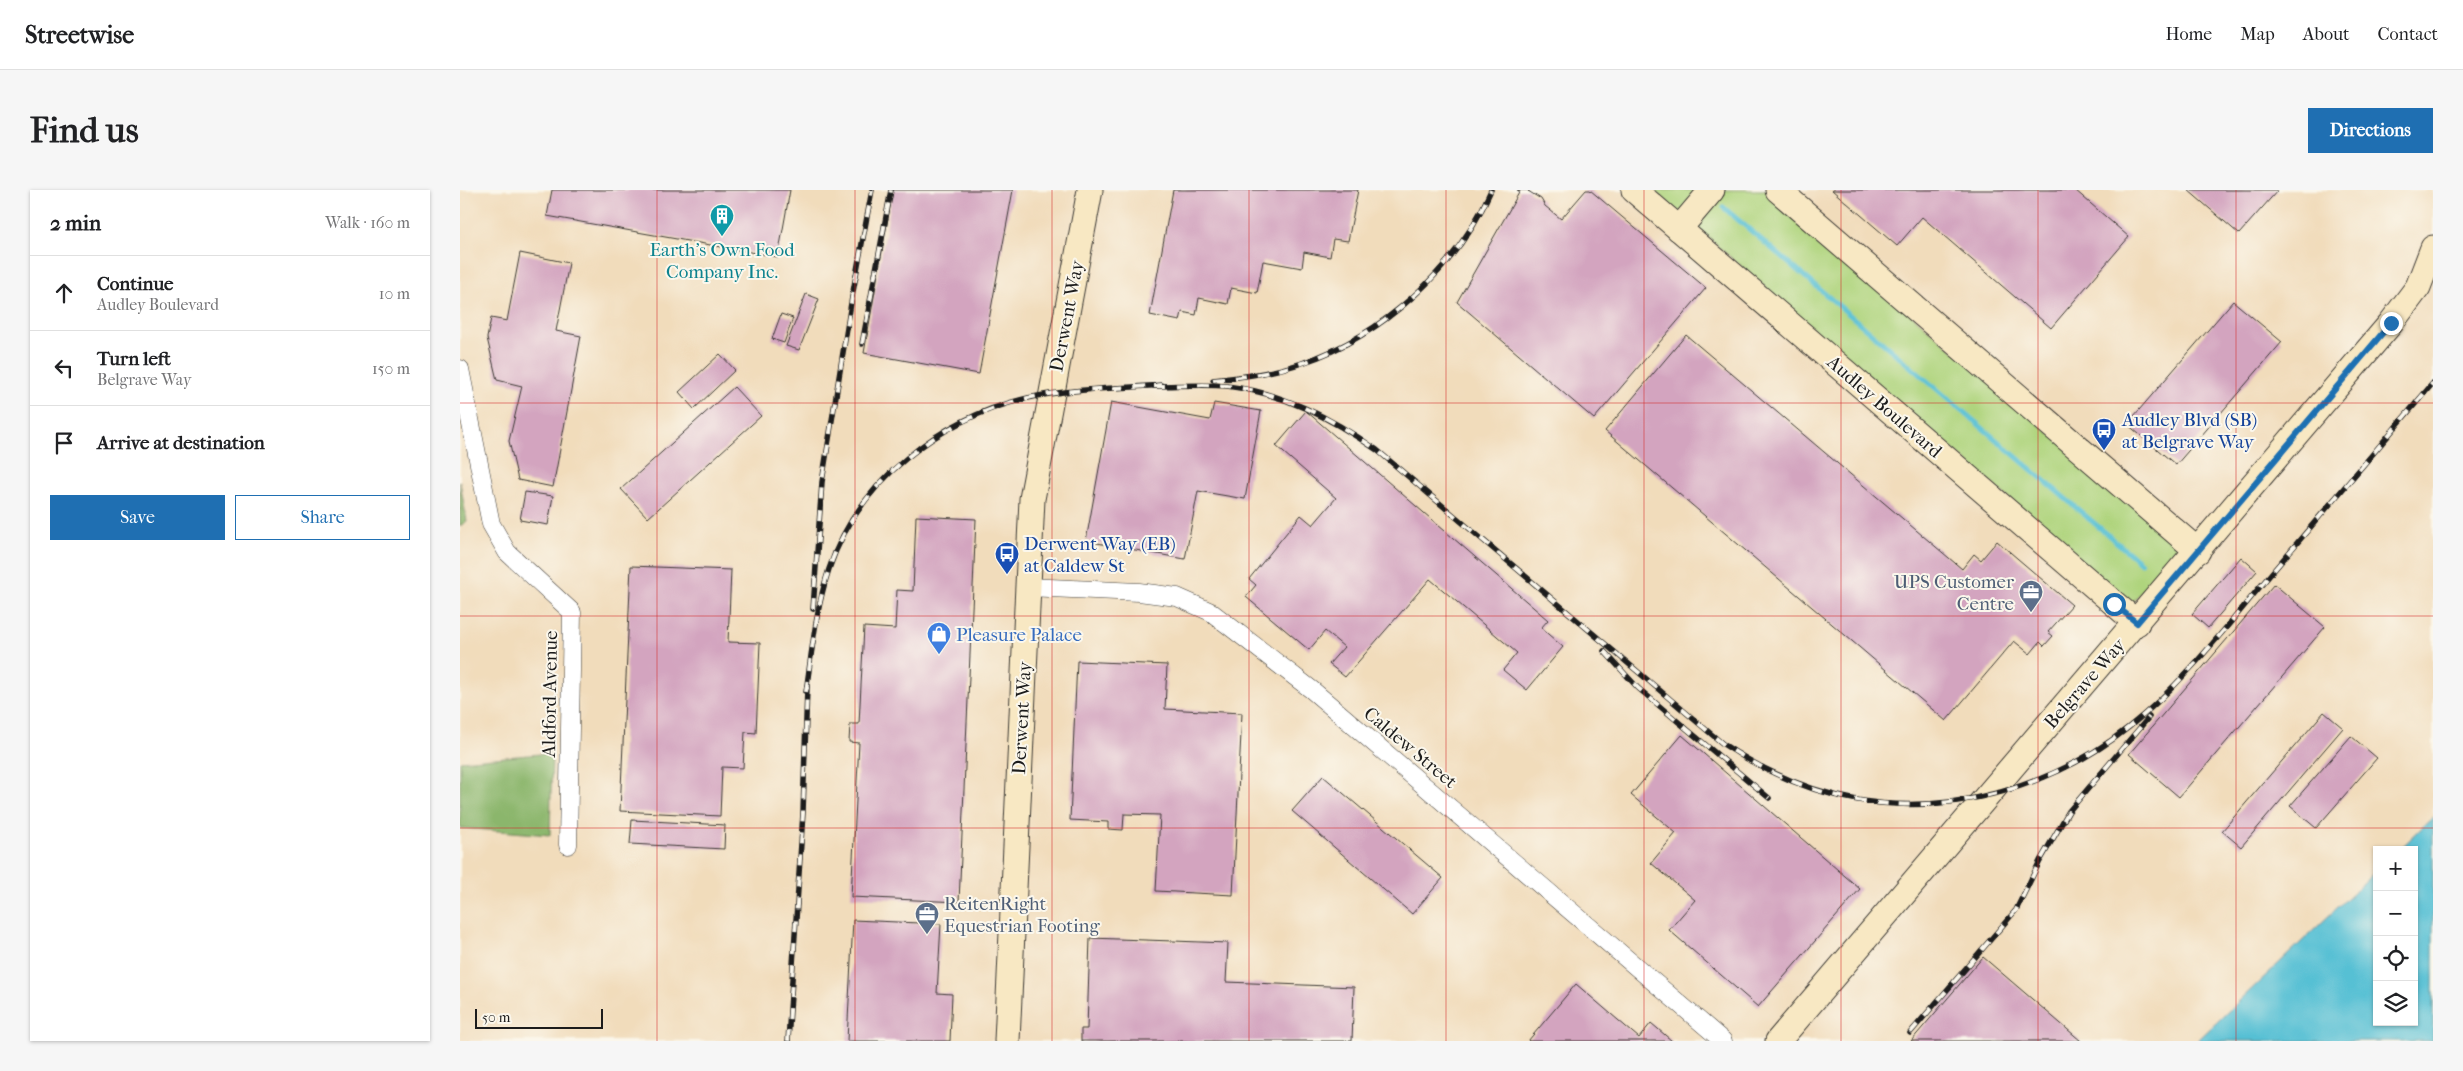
<!DOCTYPE html>
<meta charset="utf-8">
<style>
:root{--surface:#fff;--page:#f6f6f6;--text:#202124;--muted:#757577;--line:#e0e0e0;--accent:#1f6fb2}
body{margin:0;font-family:"IM FELL French Canon",serif;background:var(--page);color:var(--text)}
.controls{position:absolute;right:15px;bottom:15px;display:grid;overflow:hidden;border-radius:0px;box-shadow:0 1px 4px #0004}
.controls button{width:45px;height:45px;display:grid;place-items:center;padding:0;border:0;border-bottom:1px solid var(--line);background:var(--surface);color:var(--text);font:25px sans-serif}
.scale{position:absolute;left:15px;bottom:12px;width:128px;box-sizing:border-box;padding-left:5px;border:2px solid #1c1c1c;border-top:0;font-size:14px;line-height:18px;white-space:nowrap;color:#1c1c1c;-webkit-text-stroke:4px #fbf7ec;paint-order:stroke}
.stop{position:absolute;width:15px;height:15px;margin:-11px;border:4px solid #1f6fb2;border-radius:50%;background:#fff}
.stop.end{background:#1f6fb2;border-color:#fff;box-shadow:0 1px 5px #0008}
.list{margin:0;padding:0;list-style:none}
h2{display:flex;justify-content:space-between;align-items:center;height:65px;margin:0;padding:0 20px;font-size:21px}
h2 small{font-size:16px;font-weight:400;color:var(--muted)}
.list li{display:grid;grid-template-columns:32px 1fr auto;gap:15px;align-items:center;box-sizing:border-box;height:75px;padding:0 20px;border-top:1px solid var(--line)}
.list b{display:block;font-size:19px;white-space:nowrap}
.list p{margin:0;font-size:16px;white-space:nowrap;color:var(--muted)}
.list em{font-size:16px;font-style:normal;color:var(--muted)}
.actions{display:flex;gap:10px;padding:15px 20px}
.actions a{flex:1;padding:11px 0;border:1px solid var(--accent);border-radius:0px;text-align:center;font-size:18px;color:var(--accent)}
.actions .main{background:var(--accent);color:#fff}
.icon{flex:none;width:28px;height:28px;fill:none;stroke:currentColor;stroke-width:2;stroke-linecap:round;stroke-linejoin:round}
.map{position:relative;flex:none;width:1973px;height:851px;overflow:hidden;border-radius:0px}
header{display:flex;align-items:center;gap:30px;box-sizing:border-box;height:70px;padding:0 25px;background:var(--surface);border-bottom:1px solid var(--line)}
header strong{font-size:24px}
nav{display:flex;gap:28px;margin-inline-start:auto;font-size:18px}
.intro{display:flex;align-items:center;justify-content:space-between;box-sizing:border-box;height:120px;padding:0 30px}
h1{margin:0;font-size:35px}
.button{padding:12px 22px;border-radius:0px;background:var(--accent);color:#fff;font-size:18px;font-weight:700}
main{display:flex;gap:30px;padding:0 30px}
aside{flex:1;background:var(--surface);border-radius:0px;box-shadow:0 1px 4px #0004}
.map>svg:first-child{display:block}
.green{fill:#afd47d;stroke:#66784c}
.forest{fill:#8bb66c;stroke:#546944}
.water{fill:#57c0d4;stroke:#3a6e78}
.lines{fill:none;stroke-linecap:round;stroke-linejoin:round}
.stream{stroke:#57c0d4;stroke-width:5}
.building{fill:#d3a4bf}
.street-casing{stroke:#3c3934;stroke-width:19}
.secondary-casing{stroke:#3c3934;stroke-width:27}
.street{stroke:#fff;stroke-width:18}
.secondary{stroke:#f8e8c3;stroke-width:25}
.rail-casing{stroke:#1c1c1c;stroke-width:5.5}
.rail{stroke:#fbf7ec;stroke-width:4;stroke-dasharray:11;stroke-linecap:butt}
.route{stroke:#1f6fb2;stroke-width:6}
.grid{fill:none;stroke:#d62828;stroke-width:1;stroke-opacity:0.55}
.labels{text-anchor:middle;stroke-width:4;stroke-linejoin:round;paint-order:stroke}
.culture-label{font-size:19px;fill:#0d838f;stroke:#fbf7ec}
.street-label{font-size:19px;fill:#1c1c1c;stroke:#fbf7ec}
.transit-label{font-size:19px;fill:#164399;stroke:#fbf7ec;text-anchor:start}
.service-label{font-size:19px;fill:#4e5e75;stroke:#fbf7ec;text-anchor:end}
.shop-label{font-size:19px;fill:#366cbe;stroke:#fbf7ec;text-anchor:start}
</style>
<header>
<strong>Streetwise</strong>
<nav><a>Home</a><a>Map</a><a>About</a><a>Contact</a></nav>
</header>
<div class="intro"><h1>Find us</h1><a class="button">Directions</a></div>
<main>
<aside>
<h2>2 min<small>Walk · 160 m</small></h2>
<ul class="list">
<li><svg class="icon" aria-label="ahead" viewBox="0 0 24 24"><path d="M12 20V5M6 11l6-6 6 6"/></svg><div><b>Continue</b><p>Audley Boulevard</p></div><em>10 m</em></li>
<li><svg class="icon" aria-label="left" viewBox="0 0 24 24"><path d="M17 20v-9H6M10 6l-5 5 5 5"/></svg><div><b>Turn left</b><p>Belgrave Way</p></div><em>150 m</em></li>
<li><svg class="icon" aria-label="arrive" viewBox="0 0 24 24"><path d="M6 21V4h12l-3 4 3 4H6"/></svg><div><b>Arrive at destination</b></div></li>
</ul>
<div class="actions"><a class="main">Save</a><a>Share</a></div>
</aside>
<div class="map">
<svg width="1973" height="851" viewBox="0 0 1973 851">
<rect width="100%" height="100%" fill="#fbf7ec"/>
<filter id="ink" filterUnits="userSpaceOnUse"><feTurbulence type="fractalNoise" baseFrequency=".02" numOctaves="2"/><feDisplacementMap in="SourceGraphic" scale="10" xChannelSelector="R" yChannelSelector="G"/><feConvolveMatrix kernelMatrix="1 2 1 2 8 2 1 2 1" color-interpolation-filters="sRGB"/></filter>
<filter id="wash" filterUnits="userSpaceOnUse"><feTurbulence type="fractalNoise" baseFrequency=".0096" numOctaves="4" result="noise"/><feDisplacementMap in="SourceGraphic" scale="20" xChannelSelector="R" yChannelSelector="G"/><feGaussianBlur stdDeviation="1.12" result="paint"/><feColorMatrix in="noise" values="0 0 0 0 0 0 0 0 0 0 0 0 0 0 0 0 0 1.4 0 .05"/><feComposite in="paint" operator="in"/></filter>
<g filter="url(#wash)">
<rect width="100%" height="100%" fill="#f1dcbb"/>
<path class="green" d="M1193,0H1306L1721,356L1671,414Z"/>
<g class="forest">
<path d="M0,292L7,331L0,336Z"/>
<path d="M92,563L90,645L0,638V571Z"/>
</g>
<path class="water" d="M1973,627V851H1737L1917,680V832H1954V660H1939Z"/>
<g class="lines">
<path class="stream" d="M1263,17L1681,373"/>
</g>
<g id="blocks">
<g class="building">
<path d="M92,0H330L318,67L87,26Z"/>
<path d="M433,0H553L519,184L404,163Z"/>
<path d="M713,0H898L888,51L873,49L870,67L844,62L842,78L803,71L797,103L771,98L768,114L739,108L736,125L722,122L720,131L690,125Z"/>
<path d="M1057,0H1070L1068,1L1081,9L1085,16L1101,29L1126,0H1130L1246,98L1134,229L997,112L1060,1Z"/>
<path d="M1372,0H1615L1669,47L1591,138L1462,27L1437,56Z"/>
<path d="M1728,0H1818L1779,44Z"/>
<path d="M60,63L109,73L96,141L121,146L93,297L58,290L49,251L62,196L37,190L27,148L31,128L47,131Z"/>
<path d="M346,104L359,109L339,160L326,156Z"/>
<path d="M1773,111L1822,152L1716,275L1667,234Z"/>
<path d="M321,124L333,128L324,153L312,149Z"/>
<path d="M1226,145L1502,379L1514,364L1521,370L1537,351L1612,415L1588,442L1593,446L1584,456L1580,452L1570,464L1554,451L1486,531L1145,241Z"/>
<path d="M260,164L275,180L234,219L219,202Z"/>
<path d="M274,197L301,226L188,328L161,299Z"/>
<path d="M651,212L750,230L754,213L801,221L785,309L738,301L725,369L626,351Z"/>
<path d="M846,221L1088,430L1081,438L1103,457L1067,500L1043,480L1057,463L970,389L885,487L869,474L884,457L865,441L849,460L786,407L796,395L789,389L841,325L853,335L876,308L816,256Z"/>
<path d="M65,302L93,306L88,335L60,330Z"/>
<path d="M456,326L516,329L499,712L391,707L399,553L389,552L390,534H399L404,437L435,439L437,400L453,401Z"/>
<path d="M1781,367L1797,381L1748,438L1732,424Z"/>
<path d="M171,376L271,380L268,452L300,453L296,543L285,542L283,578L262,577L260,626L160,621Z"/>
<path d="M1814,394L1865,437L1719,607L1669,564Z"/>
<path d="M617,471L707,475L705,519L782,523L773,705L696,701L700,625L664,624L663,640L648,639V632L610,630Z"/>
<path d="M1864,522L1883,538L1781,657L1762,641Z"/>
<path d="M1222,545L1400,699L1298,817L1209,740L1235,710L1191,673L1216,643L1171,605Z"/>
<path d="M1891,546L1917,568L1856,638L1830,616Z"/>
<path d="M863,586L983,688L952,724L832,621Z"/>
<path d="M172,630L265,635L264,659L170,654Z"/>
<path d="M393,730L481,734L477,803L492,804L490,851H387Z"/>
<path d="M630,748L768,753L766,792L894,797L892,851H621V839H627Z"/>
<path d="M1523,767L1621,851H1451Z"/>
<path d="M1116,794L1179,848L1191,833L1212,851H1068Z"/>
</g>
</g>
</g>
<g filter="url(#ink)">
<use href="#blocks" fill-opacity="0" stroke="#3c3934" stroke-width="1"/>
<g class="lines">
<defs>
<g id="street">
<path d="M0,179L31,334L47,362L112,422L108,655"/>
<path d="M567,397L679,402L717,407L751,422L852,500L1263,851"/>
</g>
<g id="secondary">
<path d="M1174,0L1677,433"/>
<path d="M1318,0L1738,361"/>
<path d="M1219,39L1252,0"/>
<path d="M547,851L572,309L630,0"/>
<path d="M1318,851L1931,133L1958,97L1973,58"/>
</g>
</defs>
<use href="#street" class="street-casing"/>
<use href="#secondary" class="secondary-casing"/>
<use href="#street" class="street"/>
<use href="#secondary" class="secondary"/>
<defs>
<g id="rail">
<path d="M402,154L431,0"/>
<path d="M753,190C784,187 813,183 842,173C922,146 998,78 1031,0"/>
<path d="M694,196C718,196 743,194 767,196C824,203 871,228 917,260L1263,554C1350,612 1440,629 1541,602C1587,589 1632,567 1669,537C1725,492 1769,433 1815,379C1868,317 1920,255 1973,193"/>
<path d="M353,419L362,292L392,107L412,0"/>
<path d="M1144,461L1178,498L1309,608"/>
<path d="M346,502C352,460 356,419 369,379C398,291 481,228 568,208C612,198 657,199 701,195"/>
<path d="M1450,843L1556,720L1580,671L1609,621L1689,527"/>
<path d="M328,851L343,623L347,497"/>
</g>
</defs>
<use href="#rail" class="rail-casing"/>
<use href="#rail" class="rail"/>
</g>
</g>
<g class="lines" filter="url(#ink)">
<path class="route" d="M1654,414L1677,433L1931,133"/>
</g>
<path class="grid" d="M197,0V851M395,0V851M592,0V851M789,0V851M986,0V851M1184,0V851M1381,0V851M1578,0V851M1776,0V851M0,213H1973M0,426H1973M0,638H1973"/>
<defs>
<symbol id="building-pin" viewBox="-11 -11 22 30"><path d="M0 17L-7.5 6A9.5 9.5 0 1 1 7.5 6Z" fill="#0f9aa8" stroke="#fbf7ec"/><path d="M-4-6H4V6H1V3H-1V6H-4ZM-2.5-4.3h1.7v1.8h-1.7ZM.8-4.3h1.7v1.8H.8ZM-2.5-1h1.7V.8h-1.7ZM.8-1h1.7V.8H.8Z" fill="#fff"/></symbol>
<symbol id="bus-pin" viewBox="-11 -11 22 30"><path d="M0 17L-7.5 6A9.5 9.5 0 1 1 7.5 6Z" fill="#1a4fb4" stroke="#fbf7ec"/><path d="M-5-6H5V4H4V6H2V4H-2V6H-4V4H-5ZM-3.5-4V0h7V-4ZM-3.5 1.2v1.5H-2V1.2ZM2 1.2v1.5H3.5V1.2Z" fill="#fff"/></symbol>
<symbol id="office-pin" viewBox="-11 -11 22 30"><path d="M0 17L-7.5 6A9.5 9.5 0 1 1 7.5 6Z" fill="#5c6f8a" stroke="#fbf7ec"/><path d="M-6-3h4V-5.5h4V-3h4V5H-6ZM-1-4.5V-3h2v-1.5ZM-6 0V1H6V0Z" fill="#fff"/></symbol>
<symbol id="shop-pin" viewBox="-11 -11 22 30"><path d="M0 17L-7.5 6A9.5 9.5 0 1 1 7.5 6Z" fill="#3f7fe0" stroke="#fbf7ec"/><path d="M-5-2.5h2.3a2.7 3.5 0 0 1 5.4 0H5L5.5 6h-11ZM-1.5-2.5h3a1.5 2.3 0 0 0-3 0Z" fill="#fff"/></symbol>
</defs>
<g fill-rule="evenodd">
<use href="#building-pin" x="248" y="12" width="28" height="38"/>
<use href="#bus-pin" x="1630" y="226" width="28" height="38"/>
<use href="#bus-pin" x="533" y="350" width="28" height="38"/>
<use href="#office-pin" x="1557" y="388" width="28" height="38"/>
<use href="#shop-pin" x="465" y="430" width="28" height="38"/>
<use href="#office-pin" x="453" y="710" width="28" height="38"/>
</g>
<g class="labels">
<g class="culture-label">
<text x="262" y="66">Earth's Own Food<tspan x="262" dy="22">Company Inc.</tspan></text>
</g>
<g class="street-label">
<text transform="translate(606 126) rotate(-79)" y="7">Derwent Way</text>
<text transform="translate(1425 216) rotate(41)" y="7">Audley Boulevard</text>
<text transform="translate(1624 493) rotate(-49)" y="7">Belgrave Way</text>
<text transform="translate(89 504) rotate(-89)" y="7">Aldford Avenue</text>
<text transform="translate(561 528) rotate(-87)" y="7">Derwent Way</text>
<text transform="translate(951 557) rotate(40)" y="7">Caldew Street</text>
</g>
<g class="transit-label">
<text x="1662" y="236">Audley Blvd (SB)<tspan x="1662" dy="22">at Belgrave Way</tspan></text>
<text x="564" y="360">Derwent Way (EB)<tspan x="564" dy="22">at Caldew St</tspan></text>
</g>
<g class="service-label">
<text x="1554" y="398">UPS Customer<tspan x="1554" dy="22">Centre</tspan></text>
<text x="484" y="720" text-anchor="start">ReitenRight<tspan x="484" dy="22">Equestrian Footing</tspan></text>
</g>
<g class="shop-label">
<text x="496" y="451">Pleasure Palace</text>
</g>
</g>
</svg>
<div class="controls">
<button>+</button>
<button>−</button>
<button><svg class="icon" aria-label="locate" viewBox="0 0 24 24"><circle cx="12" cy="12" r="6"/><path d="M12 2v4M12 18v4M2 12h4M18 12h4"/></svg></button>
<button><svg class="icon" aria-label="layers" viewBox="0 0 24 24"><path d="M12 4l9 5-9 5-9-5zM3 14l9 5 9-5"/></svg></button>
</div>
<div class="scale">50 m</div>
<div class="stop" style="left:1654px;top:414px"></div>
<div class="stop end" style="left:1931px;top:133px"></div>
</div>
</main>
